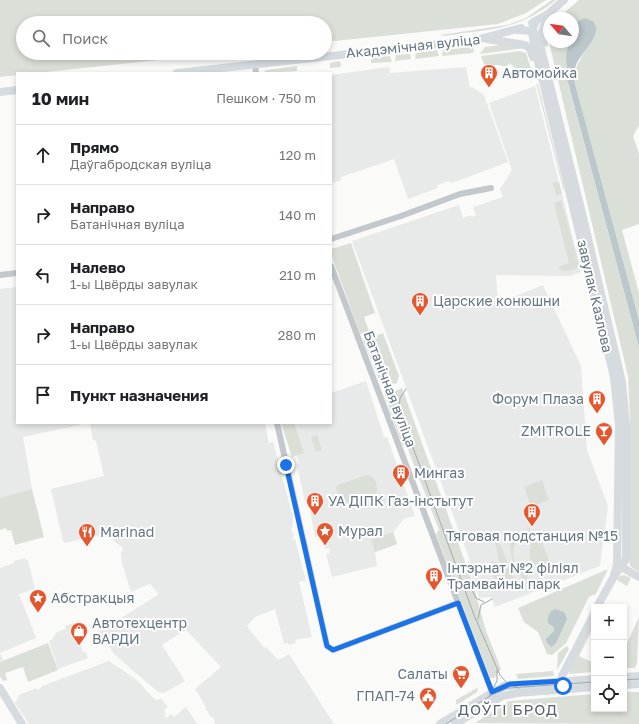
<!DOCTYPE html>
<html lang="ru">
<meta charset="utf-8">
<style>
:root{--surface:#fff;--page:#f6f6f6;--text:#202124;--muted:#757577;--line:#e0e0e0}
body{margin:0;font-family:"Golos Text",sans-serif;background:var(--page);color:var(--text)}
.controls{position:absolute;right:12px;bottom:12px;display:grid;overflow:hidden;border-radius:0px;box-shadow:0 2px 6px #0003}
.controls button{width:36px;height:36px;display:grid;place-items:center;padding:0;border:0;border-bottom:1px solid var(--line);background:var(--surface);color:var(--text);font:20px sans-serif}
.compass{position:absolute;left:543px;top:12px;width:36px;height:36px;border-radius:50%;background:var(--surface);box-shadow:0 2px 6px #0003;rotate:299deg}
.stop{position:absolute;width:12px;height:12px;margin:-9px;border:3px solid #1a73e8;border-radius:50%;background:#fff}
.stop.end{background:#1a73e8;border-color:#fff;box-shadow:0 1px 4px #0008}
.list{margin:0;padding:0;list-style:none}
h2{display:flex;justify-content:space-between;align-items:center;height:52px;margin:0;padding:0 16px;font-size:17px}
h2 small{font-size:13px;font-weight:400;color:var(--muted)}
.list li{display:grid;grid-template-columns:26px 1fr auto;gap:12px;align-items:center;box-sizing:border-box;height:60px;padding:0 16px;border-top:1px solid var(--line)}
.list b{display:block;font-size:15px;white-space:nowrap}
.list p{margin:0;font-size:13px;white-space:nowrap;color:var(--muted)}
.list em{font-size:13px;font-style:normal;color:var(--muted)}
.icon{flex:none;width:22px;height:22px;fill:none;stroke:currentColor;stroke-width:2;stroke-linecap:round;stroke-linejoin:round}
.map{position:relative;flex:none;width:639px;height:724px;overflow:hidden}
.search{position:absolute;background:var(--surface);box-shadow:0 2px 6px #0003;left:16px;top:16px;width:316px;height:44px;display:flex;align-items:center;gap:10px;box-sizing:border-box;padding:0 14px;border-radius:22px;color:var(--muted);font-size:15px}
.panel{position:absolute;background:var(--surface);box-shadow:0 2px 6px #0003;left:16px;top:72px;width:316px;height:352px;border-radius:0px}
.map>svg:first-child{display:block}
.built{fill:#e8e9e9}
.green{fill:#dadfd7}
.water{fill:#bbc7cb}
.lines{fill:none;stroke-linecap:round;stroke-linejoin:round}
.minor{stroke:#c3c8cc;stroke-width:6}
.major{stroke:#d6dbdf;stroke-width:8}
.tram{stroke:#a2aab0;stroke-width:1}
.route{stroke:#1a73e8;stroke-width:5}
.labels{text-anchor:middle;stroke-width:4;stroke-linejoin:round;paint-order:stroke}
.street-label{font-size:14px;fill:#657683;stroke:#fff}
.poi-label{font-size:14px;fill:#657683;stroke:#fff;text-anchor:start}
.neighbourhood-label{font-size:15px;letter-spacing:1px;fill:#57646e;stroke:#fff}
</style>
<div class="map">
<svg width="639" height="724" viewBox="0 0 639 724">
<rect width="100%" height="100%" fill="#fafaf8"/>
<g class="built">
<path d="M389,67L390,73L466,67L470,88L472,87L484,95L508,162L460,180L451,183L449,181L437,185L438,188L408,199L394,159L341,177V180L333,183L331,180V75Z"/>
<path d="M535,86L559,182L552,184L556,196L562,194L581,272L570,276L496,275L498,303L543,285L581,366L587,450L608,506L600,566L495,607L491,597L479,598L467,563L470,561L352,241L459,205L463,218L471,215L472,217L476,215L473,207L503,197L500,189L512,170L489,103Z"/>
<path d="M17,287V423H80V425L23,437L32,489L0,498V289Z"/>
<path d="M366,381L384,437H387L415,516L404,519L393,532L397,544L375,552L377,566L332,577L326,554L330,553L329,548L325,549L323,535L315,537L308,500L305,502L297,465L299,462L286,423H331V393Z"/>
<path d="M90,423H265L269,443L273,442L293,517V523L291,532L293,531L294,537L292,538V540L295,539L306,581L299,582L312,637L295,640L296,643L289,645L288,643L284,644L275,609L255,617L247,626L264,648L266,647L278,660L289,654L334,724H215L214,719L209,715L208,711H206V707L195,689L221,667L186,630L162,645L185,681L164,693L158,692L115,655L99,632L159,594L150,584L131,592L122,563L121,553L123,548L105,534L65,543L63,541L51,489L104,476L96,441L93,440Z"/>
<path d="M26,558V561L28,560L35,589L19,594L36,638L0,653L3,660L0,661V568L14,563V561Z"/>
<path d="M74,623L83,652H86L88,658L58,669L49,641L52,640L57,632L66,629L65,626Z"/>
<path d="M109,661L138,681L152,697L156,700L161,699L168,707L164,710L166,713L164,715L166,718L171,714L174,717L186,707L197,724H29L15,703L19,695L36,688L38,690L40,689L42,686Z"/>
</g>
<g class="green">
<path d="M0,0H546L526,13L498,24L325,42V23H23V53H222L38,73H17V75L0,77Z"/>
<path d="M552,0H556C526,24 502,29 464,33C457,34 446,37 440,35L507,25L526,18Z"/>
<path d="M579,0H639V125L633,136L639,154V224L622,230L639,293V320L575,84C572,59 594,47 596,25L594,22H577L573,31V18H558Z"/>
<path d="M549,42H569L566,65L568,84L639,347V572L630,566L629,559L630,419L628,376Z"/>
<path d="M508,44L525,48L480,54L485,47Z"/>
<path d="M471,47L474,49L473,53L442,56L443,50Z"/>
<path d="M437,50L439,56L415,59L416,53Z"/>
<path d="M520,51L526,53L533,76L517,78L514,76L518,71L510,63L505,67C498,63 491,67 484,64L481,56Z"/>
<path d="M410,54L411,59L395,61L396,55Z"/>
<path d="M390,56L392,62L371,63V58Z"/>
<path d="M340,61L341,67L330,68V63Z"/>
<path d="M297,66V71L263,73L266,70Z"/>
<path d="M536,83L538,85L564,188V192Z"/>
<path d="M559,182L562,194L556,196L552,183Z"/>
<path d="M561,200L580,267C573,270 563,274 558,267L569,263L554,203Z"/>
<path d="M351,243L375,313L364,317L369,331L360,334L331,254V249Z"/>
<path d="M383,333L399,376L397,383L382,387L363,341Z"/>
<path d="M402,388L473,584L486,631L501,669L494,678H490L436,534L439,530L407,447L402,445L385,396Z"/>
<path d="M281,423H294L304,453L292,457Z"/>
<path d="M317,435L322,450L316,452L311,437Z"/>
<path d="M367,475C375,477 377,483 377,491L375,494L345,505H342L336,489L337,485Z"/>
<path d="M542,480L549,500L531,507L524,487Z"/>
<path d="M32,489L44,537L15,545L11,530L7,531L6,528L0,530V498Z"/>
<path d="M527,526H528L532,535L538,533L550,562L548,569L541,570L530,559V539Z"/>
<path d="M495,531L514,579L512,583L506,580L499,561L493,532Z"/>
<path d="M393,532L397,544L375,552L371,540Z"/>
<path d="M513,536L516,543C512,552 513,557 516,566H521L524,571H528L527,580C511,575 511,552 509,537Z"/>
<path d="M494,561L501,580V583L498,587L489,563Z"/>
<path d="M608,569L596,594L589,597L566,643L552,655L547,654L538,632L524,622L518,608Z"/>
<path d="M624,575L631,578L627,586L617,580L618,577Z"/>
<path d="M639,617L637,663L635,668H624V650Z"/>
<path d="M594,619V626L579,656L594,663V672L569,674V669Z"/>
<path d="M48,643L58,670L28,682L23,667L5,673L7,680L3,681L0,676V662Z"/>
<path d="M567,646L569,649L557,670L558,653Z"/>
<path d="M553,671L554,676L518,679L516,674Z"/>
<path d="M477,688L478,689L477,692L457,705L456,703V700Z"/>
<path d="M624,692H639V724L475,723L509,701L594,694V709H624Z"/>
</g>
<g class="water">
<path d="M585,18L594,22C603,35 581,52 576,65C574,71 574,77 575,84L639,320V347L567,79L566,56L569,42H573V31L577,22Z"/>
<path d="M555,609L564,612L567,619L556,643L551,647L547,643L546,639L554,631V627L548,623C547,617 549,612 555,609Z"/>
</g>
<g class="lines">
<g class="minor">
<path d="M255,65L256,73"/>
<path d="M331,239L401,216L460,194L491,188"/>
<path d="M331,266L493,695"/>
<path d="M0,275L17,273"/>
<path d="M277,423L327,646L333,650L458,603"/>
</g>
<g class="major">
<path d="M536,21L532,31L534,45L614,377L619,425L617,565L614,575"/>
<path d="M532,23L548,14L564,0"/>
<path d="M517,30L532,31L538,37L582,213L622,382L626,425V557L625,561L613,578L597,607"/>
<path d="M487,39L525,45L530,49L533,57"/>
<path d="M544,43L542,32L548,15"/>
<path d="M177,73L476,40L521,28"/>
<path d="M0,92L17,90"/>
<path d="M618,565L639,577"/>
<path d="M624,677L639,676"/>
<path d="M624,685L639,684"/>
<path d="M563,686L562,676L594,614"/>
<path d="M0,688L22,724"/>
<path d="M440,724L504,686L594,679"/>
<path d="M455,724L502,696L517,693L594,687"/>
</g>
<g class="tram">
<path d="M406,389L400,398L399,409L474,615L500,675L507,683L519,688"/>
<path d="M469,584L476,598L484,602"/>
<path d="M478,619L481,605L492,599"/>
<path d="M624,680L639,679"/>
<path d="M489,696L497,681V670"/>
<path d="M446,724L493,694L509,688L594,682"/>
</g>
</g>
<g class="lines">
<path class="route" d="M286,465L327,646L333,650L458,603L492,692L510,684L562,681L563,686"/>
</g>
<defs>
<symbol id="building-pin" viewBox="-11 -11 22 30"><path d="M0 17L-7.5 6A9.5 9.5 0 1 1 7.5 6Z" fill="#e4572e" stroke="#fff"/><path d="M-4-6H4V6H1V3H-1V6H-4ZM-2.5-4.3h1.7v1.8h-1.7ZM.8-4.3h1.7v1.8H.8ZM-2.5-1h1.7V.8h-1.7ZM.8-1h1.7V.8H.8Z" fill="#fff"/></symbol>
<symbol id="bar-pin" viewBox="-11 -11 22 30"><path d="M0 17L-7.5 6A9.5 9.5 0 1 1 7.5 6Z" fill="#e4572e" stroke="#fff"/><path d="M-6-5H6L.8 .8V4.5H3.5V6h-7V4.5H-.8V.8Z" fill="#fff"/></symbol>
<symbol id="sight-pin" viewBox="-11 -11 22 30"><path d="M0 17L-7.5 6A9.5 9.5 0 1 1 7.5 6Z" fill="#e4572e" stroke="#fff"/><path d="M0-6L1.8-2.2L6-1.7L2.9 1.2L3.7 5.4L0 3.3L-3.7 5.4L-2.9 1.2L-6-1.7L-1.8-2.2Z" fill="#fff"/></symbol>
<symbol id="restaurant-pin" viewBox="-11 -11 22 30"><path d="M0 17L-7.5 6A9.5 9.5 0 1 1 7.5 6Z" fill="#e4572e" stroke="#fff"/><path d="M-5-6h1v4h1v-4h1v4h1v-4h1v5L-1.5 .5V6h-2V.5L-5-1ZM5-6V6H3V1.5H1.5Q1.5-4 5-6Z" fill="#fff"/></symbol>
<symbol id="shop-pin" viewBox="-11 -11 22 30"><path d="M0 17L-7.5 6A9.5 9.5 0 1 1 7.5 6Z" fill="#e4572e" stroke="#fff"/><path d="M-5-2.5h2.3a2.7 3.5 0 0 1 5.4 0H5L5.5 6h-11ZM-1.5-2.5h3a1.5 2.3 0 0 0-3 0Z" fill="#fff"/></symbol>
<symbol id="supermarket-pin" viewBox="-11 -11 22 30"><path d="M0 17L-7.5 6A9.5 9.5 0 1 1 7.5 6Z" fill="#e4572e" stroke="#fff"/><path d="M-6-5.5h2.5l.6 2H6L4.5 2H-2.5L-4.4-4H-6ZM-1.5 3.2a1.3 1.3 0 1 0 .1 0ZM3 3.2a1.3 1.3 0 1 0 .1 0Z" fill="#fff"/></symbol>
<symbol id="civic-pin" viewBox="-11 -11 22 30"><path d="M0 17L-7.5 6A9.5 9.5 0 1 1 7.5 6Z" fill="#e4572e" stroke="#fff"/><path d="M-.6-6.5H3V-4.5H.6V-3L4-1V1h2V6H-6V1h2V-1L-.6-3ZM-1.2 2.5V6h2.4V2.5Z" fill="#fff"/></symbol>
</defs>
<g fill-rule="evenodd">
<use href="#building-pin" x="479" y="63" width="20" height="27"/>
<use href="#building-pin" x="410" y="291" width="20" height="27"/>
<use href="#building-pin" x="587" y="389" width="20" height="27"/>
<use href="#bar-pin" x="594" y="421" width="20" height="27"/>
<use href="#building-pin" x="391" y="463" width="20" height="27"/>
<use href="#building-pin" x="305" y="491" width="20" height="27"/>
<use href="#building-pin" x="522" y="502" width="20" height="27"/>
<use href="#sight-pin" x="315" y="521" width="20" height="27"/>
<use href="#restaurant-pin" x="77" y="522" width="20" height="27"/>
<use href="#building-pin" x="424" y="566" width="20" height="27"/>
<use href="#sight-pin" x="28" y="588" width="20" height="27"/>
<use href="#shop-pin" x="69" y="621" width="20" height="27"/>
<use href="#supermarket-pin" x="451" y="664" width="20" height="27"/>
<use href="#civic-pin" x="418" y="686" width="20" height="27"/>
</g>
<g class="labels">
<g class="street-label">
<text transform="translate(413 46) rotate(-6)" y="5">Акадэмічная вуліца</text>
<text transform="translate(595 296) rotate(77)" y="5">завулак Казлова</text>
<text transform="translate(390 389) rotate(69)" y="5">Батанічная вуліца</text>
</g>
<g class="poi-label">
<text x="502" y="78">Автомойка</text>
<text x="433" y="306">Царские конюшни</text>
<text x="584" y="404" text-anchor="end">Форум Плаза</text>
<text x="591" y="436" text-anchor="end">ZMITROLЕ</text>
<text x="414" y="478">Мингаз</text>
<text x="328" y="506">УА ДІПК Газ-інстытут</text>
<text x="338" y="536">Мурал</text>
<text x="100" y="537">Marinad</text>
<text x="532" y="541" text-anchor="middle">Тяговая подстанция №15</text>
<text x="447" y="573">Інтэрнат №2 філіял<tspan x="447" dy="16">Трамвайны парк</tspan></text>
<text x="51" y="603">Абстракцыя</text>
<text x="92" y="628">Автотехцентр<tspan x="92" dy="16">ВАРДИ</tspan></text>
<text x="448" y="679" text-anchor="end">Салаты</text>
<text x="415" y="701" text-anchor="end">ГПАП-74</text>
</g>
<g class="neighbourhood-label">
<text x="508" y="715">ДОЎГІ БРОД</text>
</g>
</g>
</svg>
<div class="controls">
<button>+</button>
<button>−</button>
<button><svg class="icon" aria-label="locate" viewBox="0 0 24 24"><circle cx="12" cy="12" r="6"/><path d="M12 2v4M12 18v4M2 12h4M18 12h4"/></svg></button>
</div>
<svg class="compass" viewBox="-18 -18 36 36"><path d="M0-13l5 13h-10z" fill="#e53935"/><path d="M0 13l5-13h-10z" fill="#757577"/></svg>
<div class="stop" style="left:563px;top:686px"></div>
<div class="stop end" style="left:286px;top:465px"></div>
<div class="search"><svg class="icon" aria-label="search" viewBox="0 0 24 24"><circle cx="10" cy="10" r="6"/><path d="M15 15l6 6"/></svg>Поиск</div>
<section class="panel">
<h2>10 мин<small>Пешком · 750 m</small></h2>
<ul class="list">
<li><svg class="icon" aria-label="ahead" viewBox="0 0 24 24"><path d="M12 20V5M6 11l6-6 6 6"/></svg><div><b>Прямо</b><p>Даўгабродская вуліца</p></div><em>120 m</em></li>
<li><svg class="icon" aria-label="right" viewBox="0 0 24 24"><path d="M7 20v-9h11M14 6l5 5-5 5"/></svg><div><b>Направо</b><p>Батанічная вуліца</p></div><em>140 m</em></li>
<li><svg class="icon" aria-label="left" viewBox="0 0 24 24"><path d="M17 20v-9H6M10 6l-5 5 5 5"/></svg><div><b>Налево</b><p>1-ы Цвёрды завулак</p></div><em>210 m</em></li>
<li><svg class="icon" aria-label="right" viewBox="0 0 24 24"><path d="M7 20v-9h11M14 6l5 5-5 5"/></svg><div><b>Направо</b><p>1-ы Цвёрды завулак</p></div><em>280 m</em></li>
<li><svg class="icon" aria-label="arrive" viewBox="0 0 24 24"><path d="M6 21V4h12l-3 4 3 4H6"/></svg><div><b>Пункт назначения</b></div></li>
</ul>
</section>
</div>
